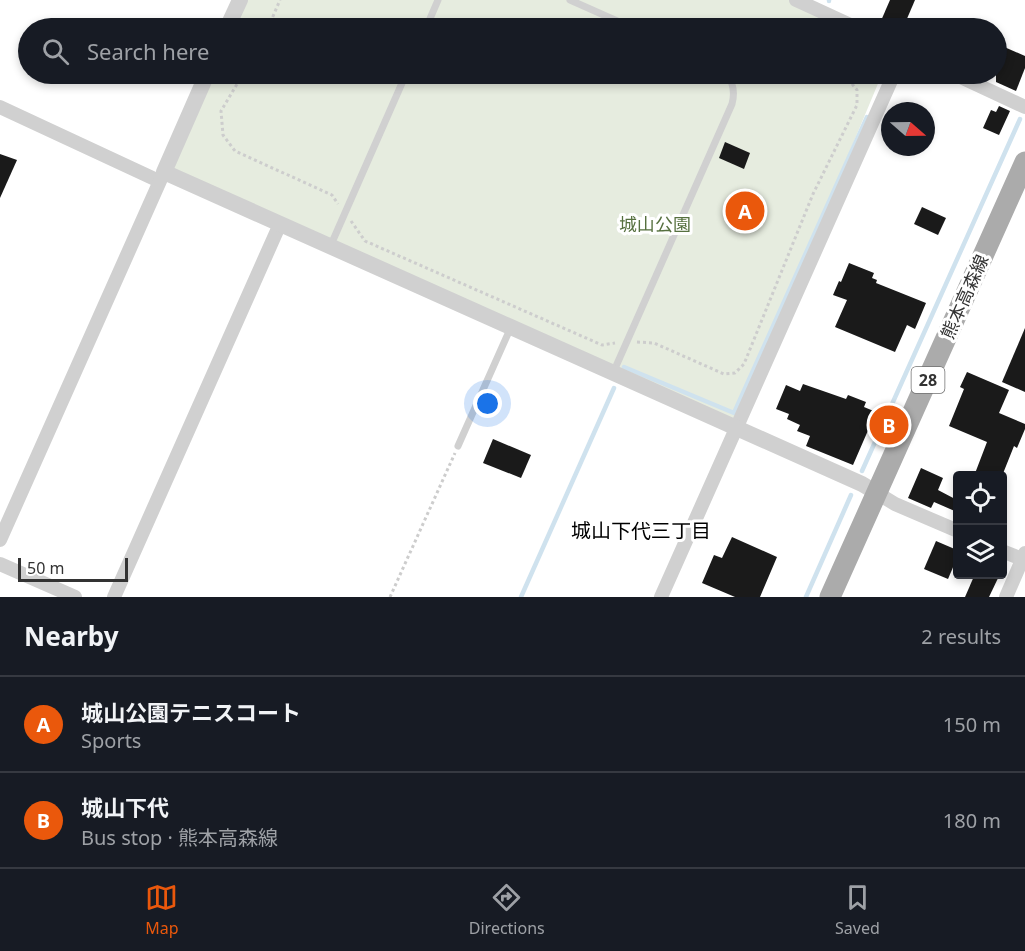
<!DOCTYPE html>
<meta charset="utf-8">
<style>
:root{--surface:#171b24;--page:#20242c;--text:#f1f3f6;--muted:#9ea1a6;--line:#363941;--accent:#ea580c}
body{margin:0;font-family:"Noto Sans","Noto Sans JP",sans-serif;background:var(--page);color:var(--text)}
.controls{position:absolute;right:18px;bottom:18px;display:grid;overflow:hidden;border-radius:6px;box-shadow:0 3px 9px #0003}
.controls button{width:54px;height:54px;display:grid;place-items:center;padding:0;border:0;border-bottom:2px solid var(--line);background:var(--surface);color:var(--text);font:30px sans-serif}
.compass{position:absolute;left:881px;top:102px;width:54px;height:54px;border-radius:50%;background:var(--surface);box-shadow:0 3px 9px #0003;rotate:110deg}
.scale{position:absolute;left:18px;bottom:15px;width:110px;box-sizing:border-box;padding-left:6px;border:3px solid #333;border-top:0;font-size:16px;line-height:21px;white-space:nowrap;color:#333;-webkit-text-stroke:4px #fff;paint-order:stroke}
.you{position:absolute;left:488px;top:404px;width:21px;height:21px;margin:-15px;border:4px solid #fff;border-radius:50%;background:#1a73e8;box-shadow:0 0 0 9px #1a73e833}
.badge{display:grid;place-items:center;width:39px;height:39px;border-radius:50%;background:var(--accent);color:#fff;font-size:20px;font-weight:700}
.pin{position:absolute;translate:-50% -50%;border:3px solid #fff;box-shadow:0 2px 6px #0006}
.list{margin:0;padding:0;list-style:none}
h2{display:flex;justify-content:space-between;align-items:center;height:78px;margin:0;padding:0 24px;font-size:26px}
h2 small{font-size:20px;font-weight:400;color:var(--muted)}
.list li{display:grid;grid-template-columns:39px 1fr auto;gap:18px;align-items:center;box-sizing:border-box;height:96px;padding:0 24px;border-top:2px solid var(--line)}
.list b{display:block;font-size:22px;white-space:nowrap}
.list p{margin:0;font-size:20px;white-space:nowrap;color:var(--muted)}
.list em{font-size:20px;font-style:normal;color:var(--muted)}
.icon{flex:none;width:33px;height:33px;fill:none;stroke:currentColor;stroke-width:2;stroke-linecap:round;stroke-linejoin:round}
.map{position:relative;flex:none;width:1025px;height:597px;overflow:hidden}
.search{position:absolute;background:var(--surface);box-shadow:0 3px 9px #0003;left:18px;right:18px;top:18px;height:66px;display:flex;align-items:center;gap:15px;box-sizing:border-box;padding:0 21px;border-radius:33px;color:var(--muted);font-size:22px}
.sheet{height:270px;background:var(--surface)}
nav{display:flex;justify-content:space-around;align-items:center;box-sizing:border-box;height:84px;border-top:2px solid var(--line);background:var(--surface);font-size:16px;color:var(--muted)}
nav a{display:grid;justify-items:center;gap:3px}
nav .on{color:var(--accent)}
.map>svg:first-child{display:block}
.green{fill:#e6ecdf}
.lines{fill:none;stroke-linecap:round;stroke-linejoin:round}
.stream{stroke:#cfe2ee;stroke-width:4.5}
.building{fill:#1a1a1a}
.path{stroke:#cdcdcd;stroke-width:3;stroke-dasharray:3 3;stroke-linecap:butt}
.service{stroke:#d0d0d0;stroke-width:7}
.minor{stroke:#d0d0d0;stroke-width:14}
.tertiary{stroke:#d0d0d0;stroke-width:16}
.primary{stroke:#ababab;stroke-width:21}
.labels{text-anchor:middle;stroke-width:6;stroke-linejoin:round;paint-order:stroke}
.shield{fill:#fff;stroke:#707070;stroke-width:1.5}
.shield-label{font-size:16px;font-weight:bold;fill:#333}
.park-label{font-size:18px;fill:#56703f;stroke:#fff}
.street-label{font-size:18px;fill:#333;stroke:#fff}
.neighbourhood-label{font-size:20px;fill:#000;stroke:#fff}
</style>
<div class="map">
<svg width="1025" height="597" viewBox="0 0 1025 597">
<rect width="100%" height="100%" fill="#fff"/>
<g class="green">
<path d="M240,0H791L855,28H227Z"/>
<path d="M207,74H882L735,427L164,172Z"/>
</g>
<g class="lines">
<g class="stream">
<path d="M829,1V0"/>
<path d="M624,367L734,413L867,117"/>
<path d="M862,471L1020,119"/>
<path d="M521,597L614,388"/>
<path d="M806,597L851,495"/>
</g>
</g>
<g class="building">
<path d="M890,0H915L903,28H894L880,23Z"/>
<path d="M1002,46L1025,56V68L1016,91L996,82V59Z"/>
<path d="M999,106L1010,111L999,135L983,128L991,110L996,112Z"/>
<path d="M725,142L750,153L744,169L719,158Z"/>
<path d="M0,154L17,160L0,198Z"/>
<path d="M922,207L946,218L938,235L914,224Z"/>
<path d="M849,263L874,273L872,278L877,280L876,283L926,303L915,329L907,325L895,352L835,327L847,300L833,295L839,281L841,282Z"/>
<path d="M1025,328V392L1002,382Z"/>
<path d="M967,372L1009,390L999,413L1025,424V429L1017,448L1014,446L1002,476H974L987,442L949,426L964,389L960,387Z"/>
<path d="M803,384L846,399L848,395L866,402L864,407L876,412L853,465L806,446L810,436L797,431L800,425L787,419L789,414L776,409L786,385L800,391Z"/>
<path d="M493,439L531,455L521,478L483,463Z"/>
<path d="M921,468L943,478L938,490L957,500V512L934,502L931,508L908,498Z"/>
<path d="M732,537L777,557L760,597H735L702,583L714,555L722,558Z"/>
<path d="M936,541L957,550V558L948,579L924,569Z"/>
<path d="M975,574H1000L989,597H965Z"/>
</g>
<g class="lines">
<g class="path">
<path d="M268,28L280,0"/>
<path d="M243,74L221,111L223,135L235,151L332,195L338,204"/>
<path d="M351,221L365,241L602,345L615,343"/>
<path d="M637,342L654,343L724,374L735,373L744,364L813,194L857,105V90L848,79L831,74"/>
<path d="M390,597L455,453"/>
</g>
<g class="service">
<path d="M570,0L633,28"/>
<path d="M426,28L438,0"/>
<path d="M330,247L406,74"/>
<path d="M613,373L732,104C735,93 734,84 727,74"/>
<path d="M458,446L511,327"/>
</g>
<g class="minor">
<path d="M796,0L857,28"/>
<path d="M954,74L1025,107"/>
<path d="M0,107L159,181"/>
<path d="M877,493L895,504L958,531"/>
<path d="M0,540L164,172"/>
<path d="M1002,551L1022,559"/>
<path d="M0,564L75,597"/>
<path d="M114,597L280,224"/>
<path d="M661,597L894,74"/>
<path d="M1006,597L1025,553"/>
</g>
<g class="tertiary">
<path d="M227,28L240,0"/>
<path d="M207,74L164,172L862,484L877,493"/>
</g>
<path class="primary" d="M830,597L1025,162"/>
</g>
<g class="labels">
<rect class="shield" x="911.5" y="367" width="33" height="26" rx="4.5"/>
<g class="shield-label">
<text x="928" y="386">28</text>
</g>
<g class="park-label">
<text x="655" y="231">城山公園</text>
</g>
<g class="street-label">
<text transform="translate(965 297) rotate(-66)" y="6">熊本高森線</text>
</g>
<g class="neighbourhood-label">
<text x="641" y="538">城山下代三丁目</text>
</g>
</g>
</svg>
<div class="controls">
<button><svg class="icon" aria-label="locate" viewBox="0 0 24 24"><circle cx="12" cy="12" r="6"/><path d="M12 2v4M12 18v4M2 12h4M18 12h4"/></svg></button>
<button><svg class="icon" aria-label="layers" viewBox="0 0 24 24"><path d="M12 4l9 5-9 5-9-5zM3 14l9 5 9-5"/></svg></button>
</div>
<svg class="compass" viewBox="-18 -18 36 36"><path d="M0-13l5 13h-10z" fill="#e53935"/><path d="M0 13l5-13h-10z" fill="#9ea1a6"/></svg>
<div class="scale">50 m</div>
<div class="you"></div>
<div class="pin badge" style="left:745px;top:211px">A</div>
<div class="pin badge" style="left:889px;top:425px">B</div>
<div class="search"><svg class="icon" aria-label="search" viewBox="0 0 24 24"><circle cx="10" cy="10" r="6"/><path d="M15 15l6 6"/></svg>Search here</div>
</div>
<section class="sheet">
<h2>Nearby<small>2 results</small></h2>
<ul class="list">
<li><span class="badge">A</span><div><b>城山公園テニスコート</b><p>Sports</p></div><em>150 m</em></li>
<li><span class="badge">B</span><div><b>城山下代</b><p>Bus stop · 熊本高森線</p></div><em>180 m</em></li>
</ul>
</section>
<nav>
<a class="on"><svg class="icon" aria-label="map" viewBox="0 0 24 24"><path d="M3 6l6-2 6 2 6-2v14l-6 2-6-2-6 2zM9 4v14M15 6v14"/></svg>Map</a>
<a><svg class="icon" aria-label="directions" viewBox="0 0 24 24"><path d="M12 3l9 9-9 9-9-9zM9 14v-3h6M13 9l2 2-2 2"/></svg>Directions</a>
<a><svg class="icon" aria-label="saved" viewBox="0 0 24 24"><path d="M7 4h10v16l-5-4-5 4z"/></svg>Saved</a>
</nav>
